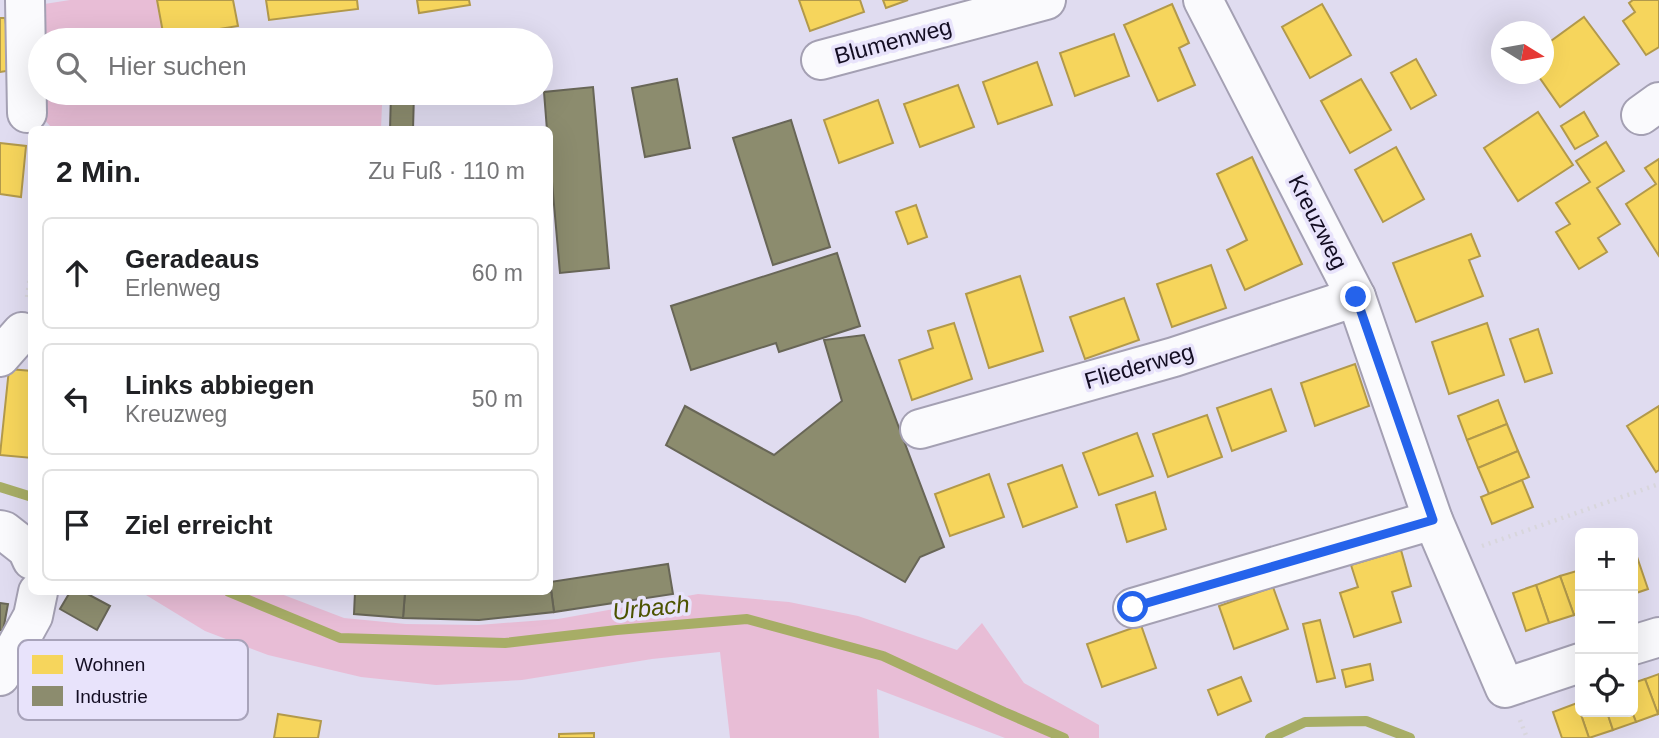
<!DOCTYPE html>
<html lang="de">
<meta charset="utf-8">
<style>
:root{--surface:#fff;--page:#f2f2f2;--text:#202124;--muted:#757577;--line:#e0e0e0}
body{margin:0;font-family:Helvetica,sans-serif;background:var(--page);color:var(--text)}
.controls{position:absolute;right:21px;bottom:21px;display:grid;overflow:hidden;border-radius:10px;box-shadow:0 7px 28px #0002}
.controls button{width:63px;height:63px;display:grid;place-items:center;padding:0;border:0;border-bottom:2px solid var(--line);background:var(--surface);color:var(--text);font:35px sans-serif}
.compass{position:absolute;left:1491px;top:21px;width:63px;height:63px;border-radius:50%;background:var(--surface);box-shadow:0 7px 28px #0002;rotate:101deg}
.stop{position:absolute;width:21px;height:21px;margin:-16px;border:5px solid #2563eb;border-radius:50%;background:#fff}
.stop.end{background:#2563eb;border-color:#fff;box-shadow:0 2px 7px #0008}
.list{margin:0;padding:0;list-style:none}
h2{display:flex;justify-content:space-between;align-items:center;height:91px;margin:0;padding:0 28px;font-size:30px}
h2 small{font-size:23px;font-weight:400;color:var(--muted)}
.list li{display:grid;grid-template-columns:46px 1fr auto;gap:21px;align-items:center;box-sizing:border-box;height:112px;margin:0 14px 14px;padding:0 14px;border:2px solid var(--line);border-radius:10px}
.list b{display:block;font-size:26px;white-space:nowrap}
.list p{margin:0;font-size:23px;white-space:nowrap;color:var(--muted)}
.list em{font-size:23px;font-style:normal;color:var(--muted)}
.icon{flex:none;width:38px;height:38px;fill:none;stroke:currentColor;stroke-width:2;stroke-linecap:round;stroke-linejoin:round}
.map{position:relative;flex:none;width:1659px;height:738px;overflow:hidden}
.search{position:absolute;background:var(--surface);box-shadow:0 7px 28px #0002;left:28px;top:28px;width:525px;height:77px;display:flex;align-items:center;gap:18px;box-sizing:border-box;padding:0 24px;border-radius:38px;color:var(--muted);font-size:26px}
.panel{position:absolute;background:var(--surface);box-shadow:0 7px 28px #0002;left:28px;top:126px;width:525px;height:469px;border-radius:10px}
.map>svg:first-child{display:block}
.green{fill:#e8bdd6}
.homes{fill:#f6d55c;stroke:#b2994b;stroke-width:2}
.industry{fill:#8c8c6e;stroke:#686657;stroke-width:2}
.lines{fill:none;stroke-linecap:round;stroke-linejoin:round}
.stream{stroke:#a7ad66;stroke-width:10}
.minor-casing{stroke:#a4a0b3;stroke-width:42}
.path{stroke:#d8d6dc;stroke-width:4.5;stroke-dasharray:2 5;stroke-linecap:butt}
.minor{stroke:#fafafd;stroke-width:38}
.route{stroke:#2563eb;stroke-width:9}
.labels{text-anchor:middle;stroke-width:7;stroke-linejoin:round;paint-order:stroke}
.street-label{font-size:23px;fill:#130d22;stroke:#e8e3fb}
.water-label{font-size:24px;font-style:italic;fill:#4c5300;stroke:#e8e3fb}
.key{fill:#e8e3fb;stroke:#a8a3ba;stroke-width:2}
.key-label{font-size:19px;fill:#130d22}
</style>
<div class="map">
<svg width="1659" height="738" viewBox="0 0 1659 738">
<rect width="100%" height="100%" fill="#e0dcf0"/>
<g class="green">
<path d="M70,0H157L164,40H40V93H239L382,105L381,129H53L38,113V5Z"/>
<path d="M141,592H276L344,618L406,624L478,625L558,619L698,594L789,602L858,616L957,650L982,623L1024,683L1099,725V738H1005L877,689L879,738H730L720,652L652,659L522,680L436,685L361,677L268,655L205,631Z"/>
</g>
<g class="homes">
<path d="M157,0H233L238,26L164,38Z"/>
<path d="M266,0H357L358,9L269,20Z"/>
<path d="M417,0H469L470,5L419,13Z"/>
<path d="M799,0H860L864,12L810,31Z"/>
<path d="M883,0H908L886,8Z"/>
<path d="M1633,0H1659V47L1646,55L1623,21L1635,12L1629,3Z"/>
<path d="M1172,4L1189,43L1179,48L1195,85L1158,101L1124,25Z"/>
<path d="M1322,4L1351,55L1310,78L1282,27Z"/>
<path d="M1584,17L1619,64L1560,107L1537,74H1544V46Z"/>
<path d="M0,18H5L13,70L0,72Z"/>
<path d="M1114,34L1129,76L1075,96L1060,53Z"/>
<path d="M1416,59L1436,95L1411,109L1391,73Z"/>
<path d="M1037,62L1052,105L998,124L983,82Z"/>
<path d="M1361,79L1391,130L1350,153L1321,101Z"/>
<path d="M958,85L974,127L920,147L904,104Z"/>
<path d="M878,100L893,143L839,163L824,120Z"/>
<path d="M1538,112L1573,165L1518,201L1484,148Z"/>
<path d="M1584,112L1598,136L1575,149L1561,126Z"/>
<path d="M1606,142L1624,171L1597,188L1620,224L1598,238L1607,252L1579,269L1556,232L1570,224L1556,203L1590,182L1576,161Z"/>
<path d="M0,143L26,146L21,197L0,194Z"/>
<path d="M1396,147L1424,199L1383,222L1355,170Z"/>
<path d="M1252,157L1302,264L1245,290L1227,250L1247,240L1217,174Z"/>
<path d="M1659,159V256L1626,204L1656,184L1645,168Z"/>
<path d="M916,205L927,237L908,244L896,212Z"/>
<path d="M1471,234L1480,256L1469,260L1483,296L1416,322L1393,263Z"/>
<path d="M1211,265L1226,308L1172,327L1157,284Z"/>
<path d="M1020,276L1043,351L989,368L966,294Z"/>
<path d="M1124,298L1139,340L1085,359L1070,317Z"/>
<path d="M954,323L972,379L912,400L899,360L933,348L928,331Z"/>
<path d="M1487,323L1504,375L1449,394L1432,342Z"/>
<path d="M1538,329L1552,373L1525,382L1510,339Z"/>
<path d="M1355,364L1369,406L1315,426L1301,383Z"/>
<path d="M9,369L32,371V458L0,455Z"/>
<path d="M1271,389L1286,431L1232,451L1217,408Z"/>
<path d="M1498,400L1507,424L1467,440L1458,416Z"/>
<path d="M1659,406V470L1656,472L1627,426Z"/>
<path d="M1207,415L1222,457L1168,477L1153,434Z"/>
<path d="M1507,424L1518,451L1478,468L1467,440Z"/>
<path d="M1137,433L1153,476L1099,495L1083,453Z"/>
<path d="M1518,451L1529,477L1489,494L1478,468Z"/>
<path d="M1062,465L1077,507L1023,527L1008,484Z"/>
<path d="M989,474L1004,517L950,536L935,494Z"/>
<path d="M1522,480L1533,507L1492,524L1481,497Z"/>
<path d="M1155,492L1166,529L1127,542L1116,505Z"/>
<path d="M1401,550L1411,586L1392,592L1401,622L1354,637L1340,593L1358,587L1351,565Z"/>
<path d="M1633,551H1635L1648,589L1633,594Z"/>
<path d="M1580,570V612L1574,615L1560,576Z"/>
<path d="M1560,576L1574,615L1549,623L1536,585Z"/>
<path d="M1536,585L1549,623L1526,631L1513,593Z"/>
<path d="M1273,587L1288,629L1234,649L1219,606Z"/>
<path d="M1320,620L1335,678L1317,682L1303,624Z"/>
<path d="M1141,625L1156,668L1102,687L1087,644Z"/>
<path d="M1370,664L1373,680L1346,687L1342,670Z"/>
<path d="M1659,674V713L1658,714L1645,679Z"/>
<path d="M1241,677L1251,701L1218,715L1208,690Z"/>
<path d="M1645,679L1658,714L1636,722L1632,712L1633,683Z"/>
<path d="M1580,702V712H1607L1613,730L1589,738L1577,703Z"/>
<path d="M1577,703L1589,738H1562L1553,712Z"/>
<path d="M1607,712H1632L1636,722L1613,730Z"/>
<path d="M278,714L321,721L318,738H274Z"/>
<path d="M594,733V738H559V734Z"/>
</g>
<g class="industry">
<path d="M677,79L690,148L645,157L632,88Z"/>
<path d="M593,87L609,268L560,273L550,159V130H547L544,92Z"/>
<path d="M391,93H414L413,130H390Z"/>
<path d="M791,120L830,247L773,265L733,138Z"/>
<path d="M837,253L860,326L779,352L776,343L691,370L671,306Z"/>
<path d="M864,335L944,547L920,557L905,582L666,445L685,406L774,455L842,401L824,340Z"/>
<path d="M668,564L673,594L554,612L550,582Z"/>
<path d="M550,582L554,612L479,620L403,618L405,592H550Z"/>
<path d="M70,592H84L110,606L97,630L60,609Z"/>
<path d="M355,592H405L403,618L354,614Z"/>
<path d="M0,603L8,604L3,631L0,630Z"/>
</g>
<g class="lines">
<g class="stream">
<path d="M0,487L32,497"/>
<path d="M229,592L340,638L505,643L617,630L747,619L883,656L1004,712L1064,738"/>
<path d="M1270,738L1305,722L1366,721L1410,738"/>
</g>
<defs>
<g id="minor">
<path d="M25,0L27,113"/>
<path d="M1203,0L1356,297L1433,520L1505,688L1580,663"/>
<path d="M821,60L1046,0"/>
<path d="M1641,115L1659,102"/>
<path d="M0,357L22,332"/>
<path d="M920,429L1174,357L1356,297"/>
<path d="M0,530L4,531L27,549L32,560"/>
<path d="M1133,608L1433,520"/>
<path d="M1633,645L1659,637"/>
<path d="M0,676L33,616L38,592"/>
</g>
</defs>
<use href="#minor" class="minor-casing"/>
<g class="path">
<path d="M27,297L32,263"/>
<path d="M1482,546L1659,484"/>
<path d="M1520,720L1527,738"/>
</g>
<use href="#minor" class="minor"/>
</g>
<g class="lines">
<path class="route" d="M1133,607L1433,520L1356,297"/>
</g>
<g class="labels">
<g class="street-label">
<text transform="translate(893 41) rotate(-15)" y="8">Blumenweg</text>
<text transform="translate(1318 222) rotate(63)" y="8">Kreuzweg</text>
<text transform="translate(1139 366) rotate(-16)" y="8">Fliederweg</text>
</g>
<g class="water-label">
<text transform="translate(651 608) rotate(-6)" y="8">Urbach</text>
</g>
</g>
<rect x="18" y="640" width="230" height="80" rx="10" class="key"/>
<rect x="32" y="655" width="31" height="19" fill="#f6d55c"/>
<rect x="32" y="686" width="31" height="20" fill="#8c8c6e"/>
<g class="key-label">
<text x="75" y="671">Wohnen</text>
<text x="75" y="703">Industrie</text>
</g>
</svg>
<div class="controls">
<button>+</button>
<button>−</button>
<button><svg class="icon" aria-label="locate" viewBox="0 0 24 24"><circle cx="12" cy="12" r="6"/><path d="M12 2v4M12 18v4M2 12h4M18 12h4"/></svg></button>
</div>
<svg class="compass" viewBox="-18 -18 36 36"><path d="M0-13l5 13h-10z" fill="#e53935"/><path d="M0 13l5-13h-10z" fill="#757577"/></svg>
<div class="stop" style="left:1133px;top:607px"></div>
<div class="stop end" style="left:1356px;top:297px"></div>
<div class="search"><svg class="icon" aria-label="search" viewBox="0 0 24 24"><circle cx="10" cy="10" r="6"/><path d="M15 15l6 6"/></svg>Hier suchen</div>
<section class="panel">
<h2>2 Min.<small>Zu Fuß · 110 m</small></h2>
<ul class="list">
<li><svg class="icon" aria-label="ahead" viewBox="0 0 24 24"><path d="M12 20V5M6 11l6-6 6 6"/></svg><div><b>Geradeaus</b><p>Erlenweg</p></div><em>60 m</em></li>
<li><svg class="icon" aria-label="left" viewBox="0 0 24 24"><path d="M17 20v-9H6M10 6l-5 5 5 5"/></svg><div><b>Links abbiegen</b><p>Kreuzweg</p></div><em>50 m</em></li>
<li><svg class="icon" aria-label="arrive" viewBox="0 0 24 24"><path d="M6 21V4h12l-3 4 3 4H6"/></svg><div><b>Ziel erreicht</b></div></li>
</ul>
</section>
</div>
